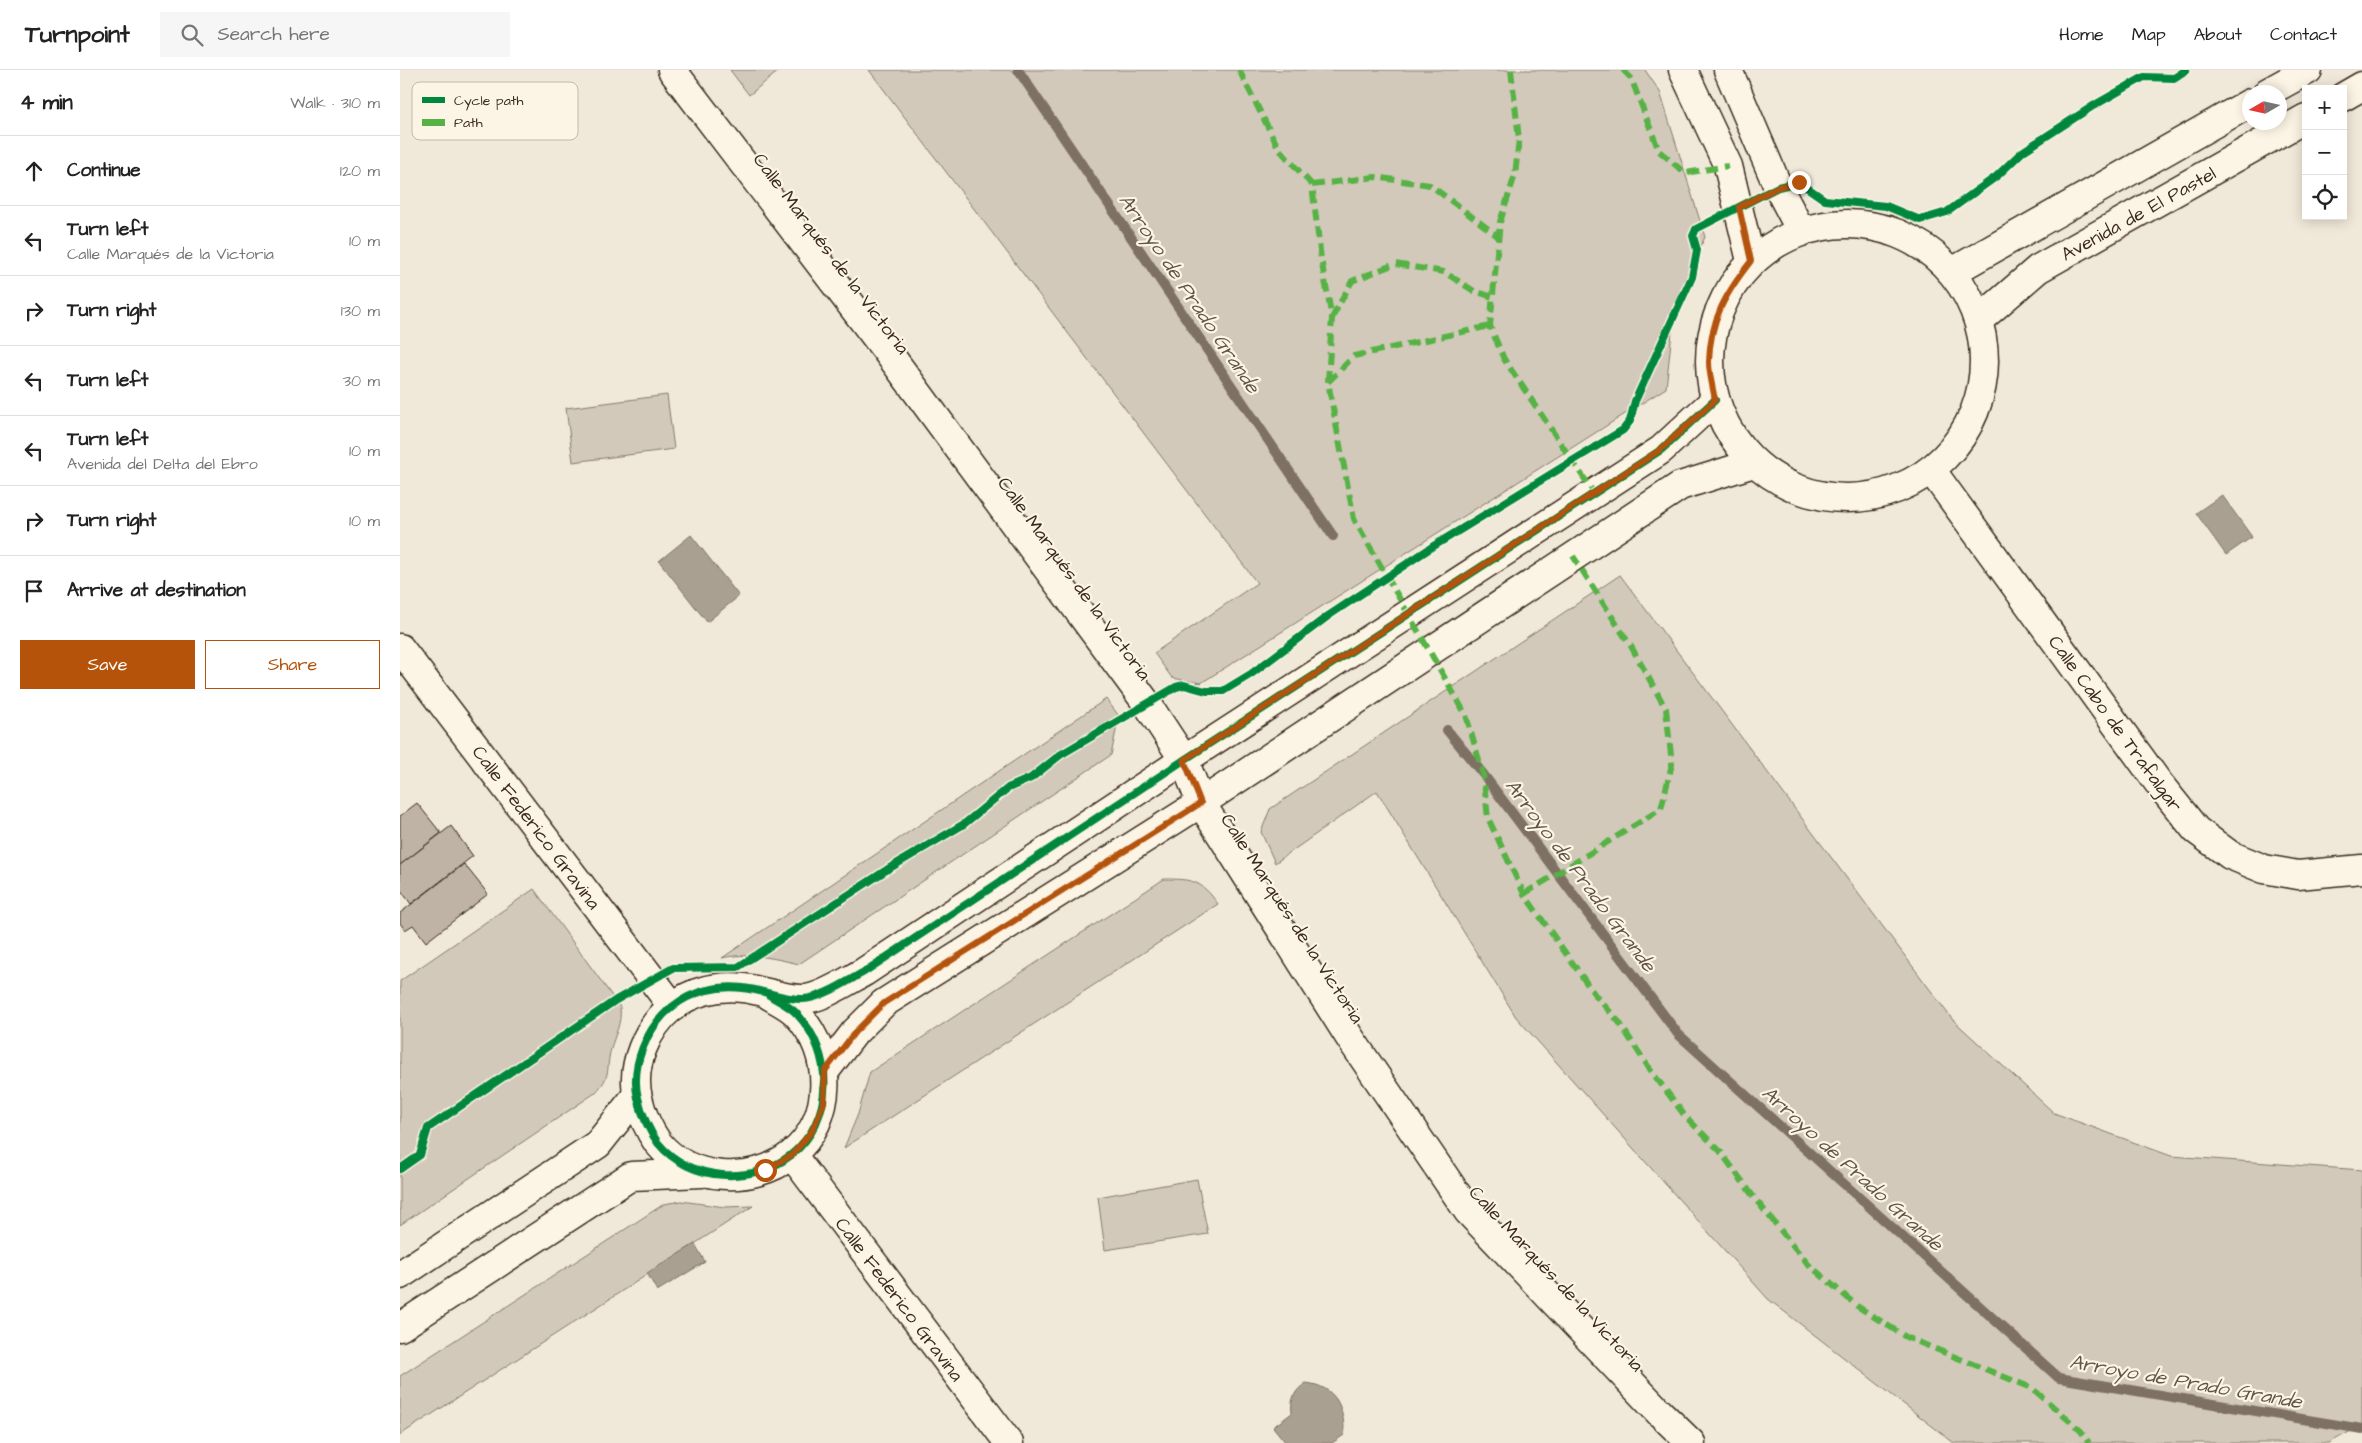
<!DOCTYPE html>
<meta charset="utf-8">
<style>
:root{--surface:#fff;--page:#f6f6f6;--text:#222;--muted:#767676;--line:#e0e0e0;--accent:#b45309}
body{margin:0;font-family:"Architects Daughter",sans-serif;background:var(--page);color:var(--text)}
.controls{position:absolute;right:15px;top:15px;display:grid;overflow:hidden;border-radius:0px;box-shadow:0 2px 12px #0003}
.controls button{width:45px;height:45px;display:grid;place-items:center;padding:0;border:0;border-bottom:1px solid var(--line);background:var(--surface);color:var(--text);font:25px sans-serif}
.compass{position:absolute;left:1842px;top:15px;width:45px;height:45px;border-radius:50%;background:var(--surface);box-shadow:0 2px 12px #0003;rotate:261deg}
.stop{position:absolute;width:15px;height:15px;margin:-11px;border:4px solid #b45309;border-radius:50%;background:#fff}
.stop.end{background:#b45309;border-color:#fff;box-shadow:0 1px 5px #0008}
.list{margin:0;padding:0;list-style:none}
h2{display:flex;justify-content:space-between;align-items:center;height:65px;margin:0;padding:0 20px;font-size:21px}
h2 small{font-size:16px;font-weight:400;color:var(--muted)}
.list li{display:grid;grid-template-columns:32px 1fr auto;gap:15px;align-items:center;box-sizing:border-box;height:70px;padding:0 20px;border-top:1px solid var(--line)}
.list b{display:block;font-size:19px;white-space:nowrap}
.list p{margin:0;font-size:16px;white-space:nowrap;color:var(--muted)}
.list em{font-size:16px;font-style:normal;color:var(--muted)}
.actions{display:flex;gap:10px;padding:15px 20px}
.actions a{flex:1;padding:11px 0;border:1px solid var(--accent);border-radius:0px;text-align:center;font-size:18px;color:var(--accent)}
.actions .main{background:var(--accent);color:#fff}
.icon{flex:none;width:28px;height:28px;fill:none;stroke:currentColor;stroke-width:2;stroke-linecap:round;stroke-linejoin:round}
.map{position:relative;flex:none;width:1962px;height:1373px;overflow:hidden}
header{display:flex;align-items:center;gap:30px;box-sizing:border-box;height:70px;padding:0 25px;background:var(--surface);border-bottom:1px solid var(--line)}
header strong{font-size:24px}
nav{display:flex;gap:28px;margin-inline-start:auto;font-size:18px}
.search{width:350px;height:45px;background:var(--page);display:flex;align-items:center;gap:12px;box-sizing:border-box;padding:0 18px;border-radius:0px;color:var(--muted);font-size:19px}
main{display:flex}
aside{flex:1;background:var(--surface)}
.map>svg:first-child{display:block}
.green{fill:#d2c9ba;stroke:#867a6c}
.water{fill:#aaa091;stroke:#7e7163}
.lines{fill:none;stroke-linecap:round;stroke-linejoin:round}
.stream{stroke:#7e7163;stroke-width:10}
.building{fill:#beb3a4;stroke:#3b2a1e}
.minor-casing{stroke:#3b2a1e;stroke-width:31}
.minor{stroke:#fcf5e5;stroke-width:28}
.quiet{stroke:#57b245;stroke-width:6;stroke-dasharray:12 6;stroke-linecap:butt}
.cycleway-casing{stroke:#fcf5e5;stroke-width:11}
.cycleway{stroke:#00873e;stroke-width:8}
.route{stroke:#b45309;stroke-width:6}
.labels{text-anchor:middle;stroke-width:4.5;stroke-linejoin:round;paint-order:stroke}
.street-label{font-size:19px;fill:#3b2a1e;stroke:#fcf5e5}
.water-label{font-size:20px;font-style:italic;fill:#625346;stroke:#fcf5e5}
.key{fill:#fcf5e5;stroke:#c2b8a9;stroke-width:1}
.key-label{font-size:14px;fill:#3b2a1e}
</style>
<header>
<strong>Turnpoint</strong>
<div class="search"><svg class="icon" aria-label="search" viewBox="0 0 24 24"><circle cx="10" cy="10" r="6"/><path d="M15 15l6 6"/></svg>Search here</div>
<nav><a>Home</a><a>Map</a><a>About</a><a>Contact</a></nav>
</header>
<main>
<aside>
<h2>4 min<small>Walk · 310 m</small></h2>
<ul class="list">
<li><svg class="icon" aria-label="ahead" viewBox="0 0 24 24"><path d="M12 20V5M6 11l6-6 6 6"/></svg><div><b>Continue</b></div><em>120 m</em></li>
<li><svg class="icon" aria-label="left" viewBox="0 0 24 24"><path d="M17 20v-9H6M10 6l-5 5 5 5"/></svg><div><b>Turn left</b><p>Calle Marqués de la Victoria</p></div><em>10 m</em></li>
<li><svg class="icon" aria-label="right" viewBox="0 0 24 24"><path d="M7 20v-9h11M14 6l5 5-5 5"/></svg><div><b>Turn right</b></div><em>130 m</em></li>
<li><svg class="icon" aria-label="left" viewBox="0 0 24 24"><path d="M17 20v-9H6M10 6l-5 5 5 5"/></svg><div><b>Turn left</b></div><em>30 m</em></li>
<li><svg class="icon" aria-label="left" viewBox="0 0 24 24"><path d="M17 20v-9H6M10 6l-5 5 5 5"/></svg><div><b>Turn left</b><p>Avenida del Delta del Ebro</p></div><em>10 m</em></li>
<li><svg class="icon" aria-label="right" viewBox="0 0 24 24"><path d="M7 20v-9h11M14 6l5 5-5 5"/></svg><div><b>Turn right</b></div><em>10 m</em></li>
<li><svg class="icon" aria-label="arrive" viewBox="0 0 24 24"><path d="M6 21V4h12l-3 4 3 4H6"/></svg><div><b>Arrive at destination</b></div></li>
</ul>
<div class="actions"><a class="main">Save</a><a>Share</a></div>
</aside>
<div class="map">
<svg width="1962" height="1373" viewBox="0 0 1962 1373">
<rect width="100%" height="100%" fill="#f0e9d9"/>
<filter id="ink" filterUnits="userSpaceOnUse"><feTurbulence type="fractalNoise" baseFrequency=".02" numOctaves="2"/><feDisplacementMap in="SourceGraphic" scale="10" xChannelSelector="R" yChannelSelector="G"/><feConvolveMatrix kernelMatrix="1 2 1 2 8 2 1 2 1" color-interpolation-filters="sRGB"/></filter>
<g filter="url(#ink)">
<g class="green">
<path d="M330,0H380L349,25Z"/>
<path d="M469,0H1245L1260,22L1305,167L1275,234L1266,318L801,613L772,608L754,583L857,513Z"/>
<path d="M267,325L274,379L173,392L166,338Z"/>
<path d="M1220,505L1552,949L1654,1043L1771,1086L1962,1100V1355L1929,1373H1554L1368,1229L1116,947L977,721L875,793L861,762L870,739Z"/>
<path d="M706,629L719,646L711,685L399,894C373,888 348,882 322,888Z"/>
<path d="M764,809C792,809 801,810 818,834L444,1078L458,1044L470,1002Z"/>
<path d="M134,819L220,937C222,954 215,963 211,979C205,1000 213,1004 195,1023L0,1155V911Z"/>
<path d="M797,1109L808,1164L705,1180L698,1127Z"/>
<path d="M281,1131L325,1137L353,1136L0,1365V1306L264,1134Z"/>
</g>
<g class="water">
<path d="M1822,425L1852,467L1826,485L1796,443Z"/>
<path d="M291,465L339,526L307,552L259,491Z"/>
<path d="M295,1174L305,1192L257,1221L247,1203Z"/>
<path d="M906,1313C936,1316 945,1338 944,1365L932,1373H886L873,1357L892,1343C890,1329 895,1320 906,1313Z"/>
</g>
<g class="lines">
<g class="stream">
<path d="M618,0L933,466"/>
<path d="M1047,660L1083,704L1278,964L1659,1308L1962,1359"/>
</g>
</g>
<g class="building">
<path d="M17,733L41,763L0,795V746Z"/>
<path d="M51,756L73,786L11,834L0,819V795Z"/>
<path d="M64,794L88,824L26,872L13,855L5,860L0,853V843Z"/>
</g>
<g class="lines">
<defs>
<g id="minor">
<path d="M272,0L495,292L748,635L784,690L801,733L950,968L1068,1141L1260,1343L1291,1373"/>
<path d="M1283,0L1328,96L1351,191"/>
<path d="M1328,0L1378,117L1401,161"/>
<path d="M1868,22L1908,0"/>
<path d="M1943,27L1962,16"/>
<circle cx="1447" cy="291" r="137"/>
<path d="M1552,202L1850,33"/>
<path d="M1579,250L1638,199L1906,48"/>
<path d="M1532,401L1760,715L1796,760L1830,785L1864,799L1898,805L1962,799"/>
<path d="M0,578L273,937"/>
<path d="M369,925C378,931 390,936 397,944C434,983 435,1050 391,1085C353,1115 290,1112 258,1073C248,1059 242,1045 238,1028C230,996 247,957 272,937C292,921 318,915 343,918C363,920 382,929 402,929C419,930 449,910 464,902L784,690L1261,380L1315,330"/>
<path d="M425,1001L455,962L484,933L801,733L1280,416L1354,393"/>
<path d="M392,1085L609,1373"/>
<path d="M0,1205L198,1074L237,1025"/>
<path d="M0,1257L231,1106L302,1103"/>
</g>
</defs>
<use href="#minor" class="minor-casing"/>
<use href="#minor" class="minor"/>
<g class="quiet">
<path d="M839,0L879,79L912,115L921,189L932,248L928,312L954,449L1066,645L1083,704L1088,748L1124,824L1195,925L1219,952L1249,998L1285,1046L1320,1081L1356,1130L1408,1194L1457,1236L1506,1267L1632,1318L1681,1361L1689,1373"/>
<path d="M1111,0L1119,69L1115,105L1100,152L1090,256L1104,289L1194,423"/>
<path d="M1223,0L1231,8L1259,81L1285,103L1328,96"/>
<path d="M912,115L975,107L1030,115L1099,167"/>
<path d="M932,248L952,211L995,194L1044,202L1074,221L1093,227"/>
<path d="M928,312L954,286L1090,256"/>
<path d="M1124,824L1261,739L1272,694L1266,639L1232,578L1173,486"/>
</g>
<defs>
<g id="cycleway">
<path d="M369,925C378,931 390,936 397,944C434,983 435,1050 391,1085C353,1115 290,1112 258,1073C248,1059 242,1045 238,1028C230,996 247,957 272,937C292,921 318,915 343,918C363,920 382,929 402,929C419,930 449,910 464,902L784,690L1261,380L1315,330"/>
<path d="M0,1099L20,1085L28,1058L216,930L273,898L338,897L488,799L564,754L608,718L631,708L660,685L776,617L784,615L806,621H823L851,604L928,546L1032,477L1223,360L1230,351L1235,331L1292,207L1297,180L1293,166L1296,159L1378,117L1399,112L1425,130L1486,136L1520,150L1547,142L1597,106L1622,82L1693,36L1744,7L1774,8L1786,0"/>
</g>
</defs>
<use href="#cycleway" class="cycleway-casing"/>
<use href="#cycleway" class="cycleway"/>
</g>
</g>
<g class="lines" filter="url(#ink)">
<path class="route" d="M365,1100L392,1085L412,1061L424,1032L425,1001L455,962L484,933L801,733L784,690L1260,380L1315,330C1313,318 1309,304 1309,292C1310,249 1326,223 1351,191L1339,137L1378,117L1399,112"/>
</g>
<g class="labels">
<g class="street-label">
<text transform="translate(1738 143) rotate(-29)" y="7">Avenida de El Pastel</text>
<text transform="translate(432 183) rotate(53)" y="7">Calle Marqués de la Victoria</text>
<text transform="translate(675 508) rotate(54)" y="7">Calle Marqués de la Victoria</text>
<text transform="translate(1716 653) rotate(54)" y="7">Calle Cabo de Trafalgar</text>
<text transform="translate(137 757) rotate(53)" y="7">Calle Federico Gravina</text>
<text transform="translate(893 848) rotate(57)" y="7">Calle Marqués de la Victoria</text>
<text transform="translate(1157 1208) rotate(47)" y="7">Calle Marqués de la Victoria</text>
<text transform="translate(500 1229) rotate(53)" y="7">Calle Federico Gravina</text>
</g>
<g class="water-label">
<text transform="translate(790 223) rotate(56)" y="7">Arroyo de Prado Grande</text>
<text transform="translate(1181 805) rotate(53)" y="7">Arroyo de Prado Grande</text>
<text transform="translate(1453 1098) rotate(42)" y="7">Arroyo de Prado Grande</text>
<text transform="translate(1786 1311) rotate(10)" y="7">Arroyo de Prado Grande</text>
</g>
</g>
<rect x="12" y="12" width="166" height="58" rx="8" class="key"/>
<rect x="22" y="27" width="23" height="6" fill="#00873e"/>
<rect x="22" y="49" width="23" height="7" fill="#57b245"/>
<g class="key-label">
<text x="54" y="35">Cycle path</text>
<text x="54" y="57">Path</text>
</g>
</svg>
<div class="controls">
<button>+</button>
<button>−</button>
<button><svg class="icon" aria-label="locate" viewBox="0 0 24 24"><circle cx="12" cy="12" r="6"/><path d="M12 2v4M12 18v4M2 12h4M18 12h4"/></svg></button>
</div>
<svg class="compass" viewBox="-18 -18 36 36"><path d="M0-13l5 13h-10z" fill="#e53935"/><path d="M0 13l5-13h-10z" fill="#767676"/></svg>
<div class="stop" style="left:365px;top:1100px"></div>
<div class="stop end" style="left:1399px;top:112px"></div>
</div>
</main>
